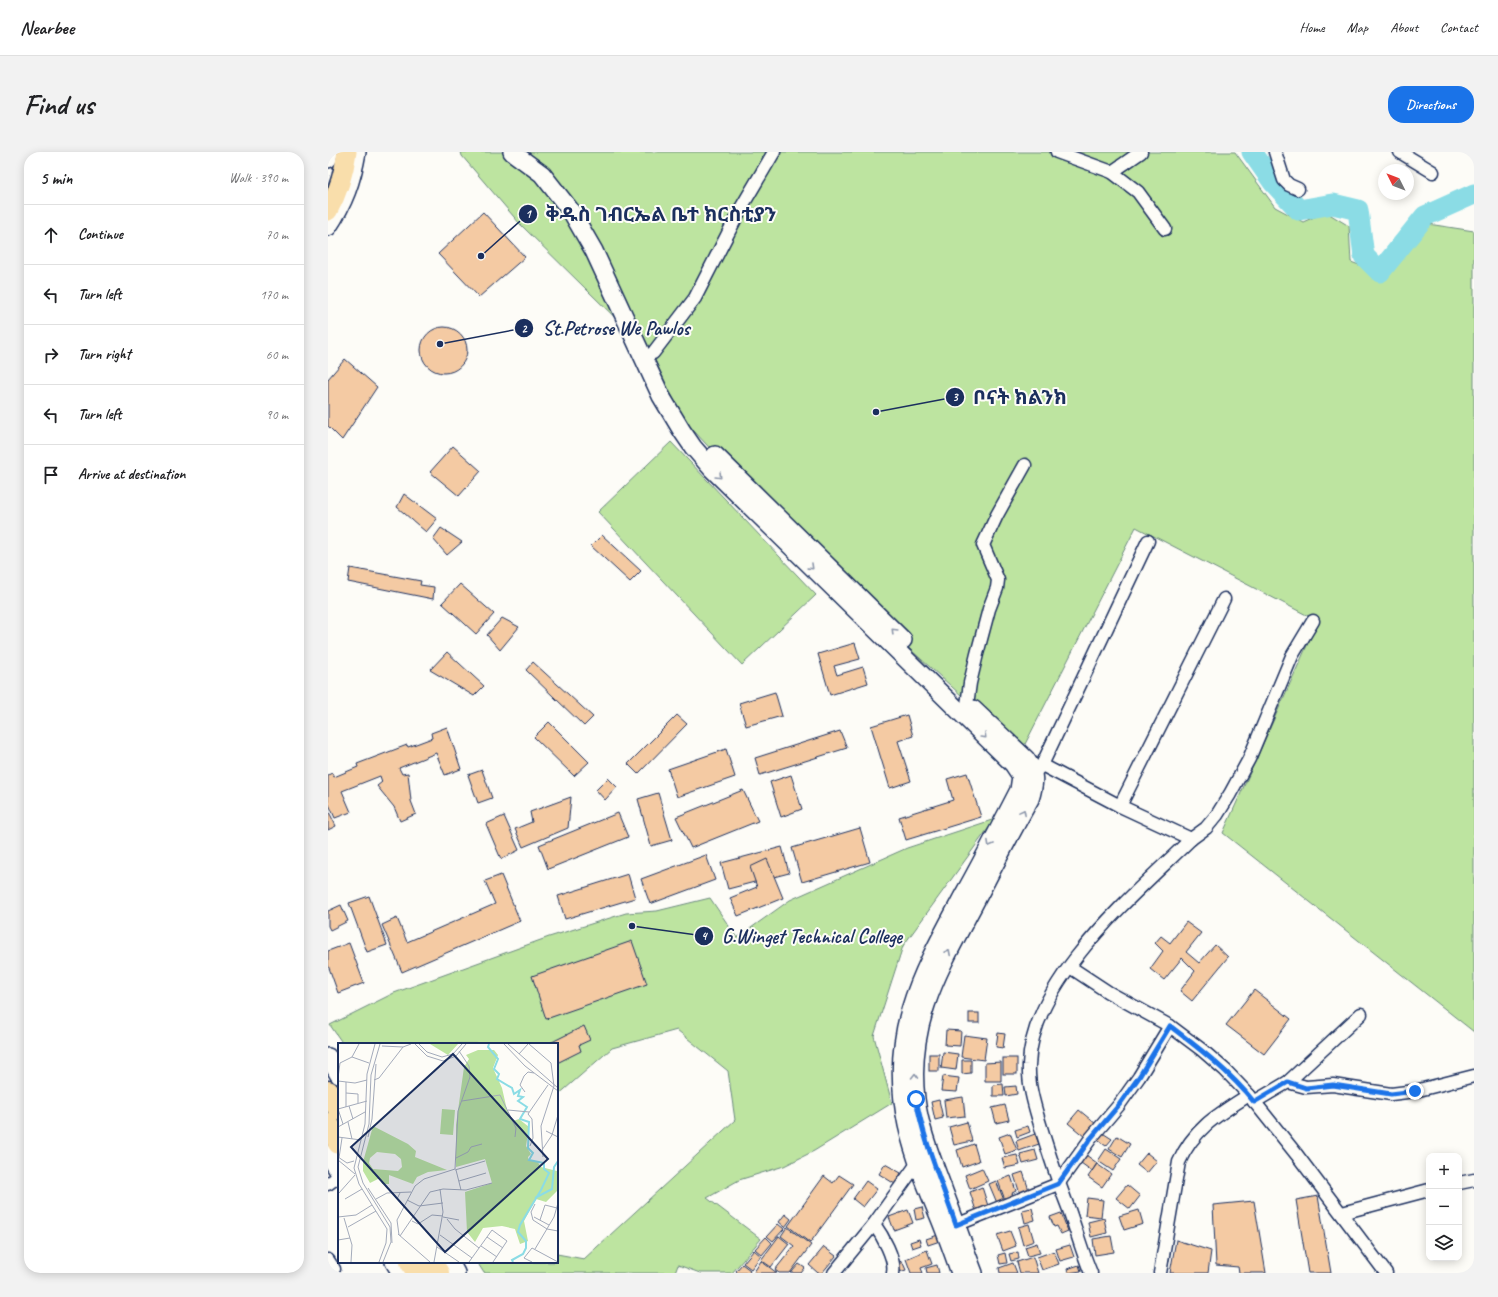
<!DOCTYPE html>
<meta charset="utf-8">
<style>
:root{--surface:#fff;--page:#f2f2f2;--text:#202124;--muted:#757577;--line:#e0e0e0;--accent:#1a73e8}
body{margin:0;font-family:Caveat,"Noto Sans Ethiopic",sans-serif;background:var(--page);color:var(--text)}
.controls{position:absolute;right:12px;bottom:12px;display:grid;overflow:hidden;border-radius:8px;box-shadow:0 2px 10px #0003}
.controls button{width:36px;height:36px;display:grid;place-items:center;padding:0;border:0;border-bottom:1px solid var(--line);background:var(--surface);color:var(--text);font:20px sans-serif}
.compass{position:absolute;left:1050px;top:12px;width:36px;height:36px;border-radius:50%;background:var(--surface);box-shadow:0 2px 10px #0003;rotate:312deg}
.stop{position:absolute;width:12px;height:12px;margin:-9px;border:3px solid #1a73e8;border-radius:50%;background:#fff}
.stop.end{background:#1a73e8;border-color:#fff;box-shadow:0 1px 4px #0008}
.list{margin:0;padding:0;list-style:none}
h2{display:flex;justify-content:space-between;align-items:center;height:52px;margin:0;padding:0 16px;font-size:17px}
h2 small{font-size:13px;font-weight:400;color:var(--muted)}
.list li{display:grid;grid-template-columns:26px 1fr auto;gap:12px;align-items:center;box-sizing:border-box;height:60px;padding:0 16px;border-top:1px solid var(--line)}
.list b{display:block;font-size:15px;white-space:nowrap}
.list em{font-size:13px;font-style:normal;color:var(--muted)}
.icon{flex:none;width:22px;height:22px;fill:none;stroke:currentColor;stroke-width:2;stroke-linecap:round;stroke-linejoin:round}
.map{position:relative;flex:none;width:1146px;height:1121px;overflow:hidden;border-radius:16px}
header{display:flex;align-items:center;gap:24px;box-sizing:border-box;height:56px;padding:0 20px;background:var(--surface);border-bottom:1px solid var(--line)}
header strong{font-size:19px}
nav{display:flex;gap:22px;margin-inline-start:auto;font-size:14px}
.intro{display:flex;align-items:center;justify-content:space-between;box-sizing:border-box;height:96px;padding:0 24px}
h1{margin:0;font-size:28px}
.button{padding:10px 18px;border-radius:16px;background:var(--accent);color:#fff;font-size:14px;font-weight:700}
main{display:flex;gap:24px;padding:0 24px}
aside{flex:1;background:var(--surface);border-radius:16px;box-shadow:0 2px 10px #0003}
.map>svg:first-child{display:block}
.green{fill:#bde4a0;stroke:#6c8a7f}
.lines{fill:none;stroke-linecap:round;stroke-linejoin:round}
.river{stroke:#8bdce5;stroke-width:21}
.building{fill:#f4caa3;stroke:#1b2f5e}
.street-casing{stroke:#1b2f5e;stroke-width:15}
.secondary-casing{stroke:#1b2f5e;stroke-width:20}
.primary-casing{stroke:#1b2f5e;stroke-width:22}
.highway-casing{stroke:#1b2f5e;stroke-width:25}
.street{stroke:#fdfcf7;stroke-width:12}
.secondary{stroke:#fdfcf7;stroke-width:17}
.primary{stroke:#f9deab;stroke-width:19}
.highway{stroke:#f9deab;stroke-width:22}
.oneway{stroke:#8c96aa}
.route{stroke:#1a73e8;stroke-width:5}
.inset-river{fill:none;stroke:#8bdce5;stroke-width:2}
.inset-road{fill:none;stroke:#a3aaba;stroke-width:1}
.view{fill:#1b2f5e;fill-opacity:0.15;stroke:#1b2f5e;stroke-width:2}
.inset-edge{fill:none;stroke:#1b2f5e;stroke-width:2}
.leader{fill:none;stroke:#1b2f5e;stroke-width:1.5}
.callout-dot{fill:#1b2f5e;stroke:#fdfcf7;stroke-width:1.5}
.mark-label{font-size:12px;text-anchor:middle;font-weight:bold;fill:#fff}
.callout-label{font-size:20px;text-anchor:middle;font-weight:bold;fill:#1b2f5e;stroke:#fdfcf7;stroke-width:4;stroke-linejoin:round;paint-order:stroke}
</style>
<header>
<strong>Nearbee</strong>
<nav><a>Home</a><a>Map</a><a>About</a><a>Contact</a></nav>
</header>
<div class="intro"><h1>Find us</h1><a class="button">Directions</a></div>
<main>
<aside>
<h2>5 min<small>Walk · 390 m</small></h2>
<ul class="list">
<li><svg class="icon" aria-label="ahead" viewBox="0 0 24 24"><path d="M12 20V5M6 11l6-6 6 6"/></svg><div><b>Continue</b></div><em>70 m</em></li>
<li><svg class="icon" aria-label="left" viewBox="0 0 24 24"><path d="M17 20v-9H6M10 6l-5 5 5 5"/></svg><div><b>Turn left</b></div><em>170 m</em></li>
<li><svg class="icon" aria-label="right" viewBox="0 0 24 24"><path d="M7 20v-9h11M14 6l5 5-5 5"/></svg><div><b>Turn right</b></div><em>60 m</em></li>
<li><svg class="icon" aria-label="left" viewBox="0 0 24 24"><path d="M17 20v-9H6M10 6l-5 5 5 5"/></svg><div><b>Turn left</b></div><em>90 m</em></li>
<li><svg class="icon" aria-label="arrive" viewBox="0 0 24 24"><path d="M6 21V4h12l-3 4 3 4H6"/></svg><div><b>Arrive at destination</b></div></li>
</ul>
</aside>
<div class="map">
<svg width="1146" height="1121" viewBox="0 0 1146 1121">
<rect width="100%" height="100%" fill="#fdfcf7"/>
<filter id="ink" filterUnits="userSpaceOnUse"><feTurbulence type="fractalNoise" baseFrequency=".025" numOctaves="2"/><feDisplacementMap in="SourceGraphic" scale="8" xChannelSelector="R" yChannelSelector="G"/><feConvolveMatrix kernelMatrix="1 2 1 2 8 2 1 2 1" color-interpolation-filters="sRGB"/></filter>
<g filter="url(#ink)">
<g class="green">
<path d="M133,0H721L730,2L731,0H907L947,55L975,70L998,60L1021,74L1023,110L1058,123L1100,72L1146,79V880L895,681L990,469L808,375L694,598L533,453L446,366L355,267L324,202L192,72L134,4Z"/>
<path d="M343,290L488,443L414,513L270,360Z"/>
<path d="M667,667L575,794L546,884L564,951L486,999L456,1014L411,1028L379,1046L433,1087L404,1121H372L350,1113L347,1121H156L149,1110H229V1102L256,1107L407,968L400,919L349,878L284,896L229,944V892H15L2,873L66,841L221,785L298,761L329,759L382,746L409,786L462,748L579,696Z"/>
</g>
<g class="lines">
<path class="river" d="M924,0L945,30L971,58L1005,52L1030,58L1036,104L1052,120L1097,64L1146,42"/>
</g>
<g class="building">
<path d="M155,60L197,105L151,145L110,102Z"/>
<circle cx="116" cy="198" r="23"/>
<path d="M17,207L49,235L14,288L0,274V227Z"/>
<path d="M125,294L153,319L131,344L102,320Z"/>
<path d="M76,342L109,367L98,380L69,355Z"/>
<path d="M113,376L134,390L119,403L105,387Z"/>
<path d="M274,383L313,419L302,430L263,394Z"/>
<path d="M22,416L93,429L92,433L106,435L105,447L20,430Z"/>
<path d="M132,432L166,462L148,482L114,451Z"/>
<path d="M174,466L191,475L172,498L159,483Z"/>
<path d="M527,491L532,507L506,514L509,523L535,515L540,531L502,543L490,502Z"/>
<path d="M119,500L156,534L146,544L102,518Z"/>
<path d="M205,510L265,565L256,574L198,518Z"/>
<path d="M447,540L454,564L418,574L411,551Z"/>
<path d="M349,563L359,572L310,622L300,612Z"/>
<path d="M579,563L585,584L570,589L583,629L562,636L543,574Z"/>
<path d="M221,570L261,610L246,624L206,585Z"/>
<path d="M119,575L133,617L117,623L108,601L71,616L74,622L80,621L83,649L88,662L72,669L66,655L49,634L54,630L52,624L14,639L23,660L7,666L0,650V623L4,621L6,625L30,615L29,612L79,593L80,595L104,586L103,581Z"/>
<path d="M512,579L519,596L432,623L427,606Z"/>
<path d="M398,597L407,625L349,645L340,617Z"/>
<path d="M154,618L164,646L150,651L140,623Z"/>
<path d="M639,621L653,665L578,688L571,665L625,648L619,627Z"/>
<path d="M463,623L474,657L453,665L442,630Z"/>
<path d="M280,626L289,635L277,648L268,638Z"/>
<path d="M415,638L430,669L363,696L348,665Z"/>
<path d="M330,641L344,688L323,694L310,647Z"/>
<path d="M243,645L240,676L195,695L187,677L204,670L202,660Z"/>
<path d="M0,658L8,674L0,678Z"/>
<path d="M290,661L300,685L220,717L211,693Z"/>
<path d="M176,664L191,698L173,707L158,672Z"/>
<path d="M532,676L542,710L474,730L464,696Z"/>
<path d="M454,695L461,721L400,737L393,711Z"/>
<path d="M378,703L387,728L322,752L313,727Z"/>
<path d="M439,707L455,746L410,764L402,746L429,735L422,715Z"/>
<path d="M300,722L307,746L237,767L230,744Z"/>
<path d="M173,723L192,769L74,820L54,773L69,766L79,790L167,752L157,729Z"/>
<path d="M41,744L59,793L39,800L21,751Z"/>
<path d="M13,753L20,769L2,778L0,774V759Z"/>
<path d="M858,770L873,781L858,800L871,811L887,793L900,805L864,849L852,839L867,819L854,806L836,828L822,817L835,799L827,791L833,784L842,791Z"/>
<path d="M304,789L319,832L218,867L204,824Z"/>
<path d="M21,791L36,831L10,841L0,813V799Z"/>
<path d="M926,838L963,867L936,902L898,873Z"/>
<rect x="641" y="861" width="10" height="10"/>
<path d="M256,874L262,888L251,893L253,899L229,911V892H220Z"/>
<path d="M618,878L633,879L632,894L617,893Z"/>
<path d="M670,881L677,882L675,896L668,895Z"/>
<path d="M636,883L659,886L656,908L633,905Z"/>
<path d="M615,900L630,902L628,918L613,916Z"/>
<rect x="601" y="902" width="10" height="17"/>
<rect x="675" y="906" width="14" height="16"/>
<path d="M634,908H643V921L634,922Z"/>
<path d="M673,910V929H657V911Z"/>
<path d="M615,924L631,926L629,940L613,939Z"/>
<path d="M675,932L676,944H665V933Z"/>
<path d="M688,934L689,942L678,944L677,935Z"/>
<path d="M635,945L637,964L618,966L616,948Z"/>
<path d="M611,948L615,966L607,968L603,950Z"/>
<path d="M677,953L681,968L668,971L664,956Z"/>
<path d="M751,958L768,972L757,985L740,971Z"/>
<path d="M639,970L644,989L626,993L621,975Z"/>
<path d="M700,974L702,980L689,985L687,978Z"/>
<path d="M773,980L784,987L778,994L768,987Z"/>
<path d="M682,981L689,998L677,1002L671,985Z"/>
<path d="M707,982L711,992L691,999L688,989Z"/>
<path d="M789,984L802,992L794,1005L781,997Z"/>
<path d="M646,992L651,1009L634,1015L629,998Z"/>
<path d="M778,997L793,1007L785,1019L770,1009Z"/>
<path d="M707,998L710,1008L695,1012L692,1002Z"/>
<path d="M819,1001L829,1009L819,1021L809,1013Z"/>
<path d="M689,1003L692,1013L677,1016L674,1006Z"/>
<path d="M758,1003L769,1011L764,1019L753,1011Z"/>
<path d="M557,1012L573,1021L567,1032L551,1022Z"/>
<path d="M769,1012L783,1022L774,1035L760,1025Z"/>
<path d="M654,1016L660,1029L642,1037L637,1023Z"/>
<path d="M695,1020L701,1038L692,1042L686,1023Z"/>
<path d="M511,1023L525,1032L482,1091L460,1074L496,1024L505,1031Z"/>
<path d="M683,1024L688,1039L684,1041L686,1044L677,1048L670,1029Z"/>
<path d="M538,1029L549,1037L535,1055L525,1047Z"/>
<path d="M668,1029L676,1048L669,1051L661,1032Z"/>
<path d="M799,1033L812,1044L802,1057L788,1046Z"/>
<path d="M654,1035L660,1054L648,1059L642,1040Z"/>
<path d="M990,1044L1003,1121H980L968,1048Z"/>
<path d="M759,1046L775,1048L773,1065L757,1063Z"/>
<path d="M926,1049L938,1121H911L910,1115L888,1113L885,1053Z"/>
<path d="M594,1055L597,1066L588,1068L586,1057Z"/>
<path d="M704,1056L707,1068L697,1071L694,1058Z"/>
<path d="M580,1058L585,1071L566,1078L561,1065Z"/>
<path d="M811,1058L815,1072L796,1078L791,1064Z"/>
<path d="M733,1061L740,1079L733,1082L729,1074L726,1075L722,1065Z"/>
<path d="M457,1062L463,1067L457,1075L451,1070Z"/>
<path d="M776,1066L779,1081L763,1085L760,1070Z"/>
<path d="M450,1072L456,1077L445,1089L439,1084Z"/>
<path d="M701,1072L706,1089L695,1093L690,1075Z"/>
<path d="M459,1075L483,1093L462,1121H451L447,1118L466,1094L453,1084Z"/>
<path d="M682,1079L688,1094L675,1099L669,1083Z"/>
<path d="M610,1083L612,1089L600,1093L598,1087Z"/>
<path d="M451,1084L461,1092L443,1115L433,1108Z"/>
<path d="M783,1084L786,1100L767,1103L765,1087Z"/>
<path d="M438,1085L444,1091L434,1103L427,1097Z"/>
<path d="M591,1087L593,1093L584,1096L582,1090Z"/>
<path d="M848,1088L883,1099L880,1121H842Z"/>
<path d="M709,1091L712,1101L700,1104L697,1095Z"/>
<path d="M742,1093L746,1105L732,1109L728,1097Z"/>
<path d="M496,1095L508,1104L494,1121H490L481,1113Z"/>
<path d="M426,1098L433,1104L423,1117L415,1111Z"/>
<path d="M599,1098L604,1112L593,1116L595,1121H583L578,1107Z"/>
<path d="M726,1099L731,1112L714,1118L709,1105Z"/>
<path d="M690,1100L691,1107L683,1109L681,1102Z"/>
<path d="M677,1101L679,1111L672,1112L670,1103Z"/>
<path d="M705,1105L710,1121H692L689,1110Z"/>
<path d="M433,1109L449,1121H427L426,1120Z"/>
<path d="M574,1109L578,1118L571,1120L568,1111Z"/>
<path d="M685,1111L689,1121H672L671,1116Z"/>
<path d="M414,1112L422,1118L420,1121H410L408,1119Z"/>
<path d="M471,1112L477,1116L473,1121H463Z"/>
<path d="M609,1113L611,1121H599L598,1116Z"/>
<path d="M751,1113L753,1119L740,1121L739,1117Z"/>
</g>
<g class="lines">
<defs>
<g id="street">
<path d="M729,0L784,20L810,40L837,77"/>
<path d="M947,0L956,28L961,33L970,37"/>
<path d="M1072,0L1105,20"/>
<path d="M784,20L813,0"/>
<path d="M325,201L367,146L413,56L446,0"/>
<path d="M639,553L642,531L649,502L661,457L669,436L670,428L655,393L669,363L697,313"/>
<path d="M714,613L792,654L863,687"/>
<path d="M706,621L714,613L820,389"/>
<path d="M792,654L896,447"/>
<path d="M742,815L780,840L842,874L874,898L897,918L921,943L969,1003L1058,1121"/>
<path d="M960,930L978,935L1005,933L1063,942L1087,939L1146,924"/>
<path d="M926,950L960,930L1033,862"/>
<path d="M1131,1031L1146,1028"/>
<path d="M0,1032L11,1024"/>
<path d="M1014,1061L1101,1038"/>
<path d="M546,1072C554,1083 568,1107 565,1121"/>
<path d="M628,1073L730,1032L763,986L791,953L811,925L842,874"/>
<path d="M0,1108L6,1117"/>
<path d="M506,1121L546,1072L593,1006"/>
<path d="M763,1121C754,1100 748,1077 740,1055C729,1027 720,999 711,969C706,952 700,932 701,913C703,828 806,743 863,687L878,676L889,663L902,642L921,607L964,504L985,469"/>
<path d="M832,1121L851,1010C866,976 891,962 921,943"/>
</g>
<g id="secondary">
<path d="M184,0L214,22L243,59L266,99L333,244L354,279L365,295L384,317L685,612L693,624L691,638C673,673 655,708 636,742C593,822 559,879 579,973C586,1004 598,1033 610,1062C618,1081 625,1101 632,1121"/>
<path d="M0,7L1,0"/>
<path d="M0,75C16,51 24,29 29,0"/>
<path d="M387,303L575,488"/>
<path d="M645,557L698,607C708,620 707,632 702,647C682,682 664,718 645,754C611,818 579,871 588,947C592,980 606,1011 617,1042C627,1068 636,1095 646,1121"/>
<path d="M0,905L11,923"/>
<path d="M0,1002L11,1020"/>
<path d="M66,1110L73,1121"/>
<path d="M122,1110L128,1121"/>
</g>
<path id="primary" d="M0,59C10,41 16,21 19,0"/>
<g id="highway">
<path d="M0,940L11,957"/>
<path d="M0,972L11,991"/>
<path d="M83,1110L90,1121"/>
<path d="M102,1110L110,1121"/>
</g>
</defs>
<use href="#street" class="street-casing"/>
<use href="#secondary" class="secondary-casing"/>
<use href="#primary" class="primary-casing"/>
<use href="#highway" class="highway-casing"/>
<use href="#street" class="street"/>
<use href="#secondary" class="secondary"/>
<use href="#primary" class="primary"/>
<use href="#highway" class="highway"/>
</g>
<defs><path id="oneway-chevron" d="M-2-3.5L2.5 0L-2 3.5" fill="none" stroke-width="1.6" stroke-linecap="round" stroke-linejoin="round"/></defs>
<g class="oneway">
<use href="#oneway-chevron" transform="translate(391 324) rotate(46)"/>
<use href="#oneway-chevron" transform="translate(483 415) rotate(44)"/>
<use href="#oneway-chevron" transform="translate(566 479) rotate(-135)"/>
<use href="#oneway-chevron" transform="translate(656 584) rotate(45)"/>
<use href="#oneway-chevron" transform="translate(695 660) rotate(-62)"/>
<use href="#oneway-chevron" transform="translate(662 692) rotate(119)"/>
<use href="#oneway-chevron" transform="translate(620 800) rotate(-63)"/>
<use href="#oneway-chevron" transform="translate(587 924) rotate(-89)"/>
</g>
</g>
<g class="lines" filter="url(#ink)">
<path class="route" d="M588,947C596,991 614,1031 628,1073L730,1032L763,986L791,953L811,925L842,874C872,897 902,920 926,950L960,930L978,936L1005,933L1063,942L1087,939"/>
</g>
<g transform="translate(10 891)">
<rect width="220" height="220" fill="#fdfcf7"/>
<path d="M92,1H120L110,12ZM140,7H156L160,12L155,25L164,45L169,67L175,78L181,76L191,84L188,103L193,111L190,114L191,118H199L203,124L219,128V148L208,159L198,156L186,178L190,198L182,201L177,186L164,183L145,185L137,199L129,189L127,149L154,140L147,116L118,124V82L126,24L131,16L128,12ZM104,66L117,67L115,92L102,91ZM35,83L70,101L78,108L77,114L109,127L90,129L79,134L75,141L51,132V141H44L42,135L32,140L25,128V119ZM39,109L57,111L63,116L64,124L60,128L35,126L31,120L32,115Z" fill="#bde4a0" fill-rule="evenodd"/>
<path class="inset-river" d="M151,1L150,4L160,16L156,26L161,31L159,36L174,45L176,51L182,47L180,53L185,54L180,58L189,64L182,76L191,79L190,105L195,110L191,117L206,120V126L211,130L203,147L182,182L180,189L188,198V205L185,211L174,217L175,219M197,155L214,146L216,124L220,118"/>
<path class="inset-road" d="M37,1L29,31L27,81L16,125L21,141L49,186L48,200L41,219M42,1L33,32L31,81L20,124L25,140L52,184L53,199L45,219M77,1L89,13L105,18L118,13L128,1M81,1L89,9L104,14L115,11L124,1M166,1L187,23L220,48M170,1L220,45M191,1L213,20M44,3L65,4L73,1M181,11L190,1M14,14L31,20M0,35L2,20L14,14L21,1M36,37L41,35L65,4M0,38L17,40L29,37M187,49L182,42L186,33L190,29L196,30M8,50L20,51V60M124,58L162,52L178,85L177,94M11,63L15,76M8,64V39M170,67L191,69M10,79L14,96M5,81L0,66L29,58M0,84L27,69M208,88L220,94M0,94L23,97M30,94L34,76L38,21M192,103L195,95L194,76L190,71L210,42M204,107L214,92L220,72M0,114L9,120L16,118M205,114L203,83L216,43L213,20M1,115L4,95M118,115L130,109L133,104L144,101M0,117L17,131M117,127L147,118M118,127L123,147M121,138L148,130M30,145L53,180L54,200M1,150L17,132M55,150L59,156L62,150M7,156L24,146M38,156L49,150L73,149M69,157L81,163L105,160M197,161L193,169L195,177L209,186L220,188M0,174L18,172L34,162M105,174L121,177M196,174L211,182M6,175L14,202L13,219M109,176L117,186L141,205M202,177L207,162L219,165M74,178L80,181L94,172L105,173M10,184L38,168M60,191L92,219M61,192L59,177L77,143L86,136L117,126L120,68L132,34L131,23L121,8M102,192L134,215M62,193L92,149L105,146L128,147L154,140M149,194L165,205M0,197L12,195M143,203L159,214M99,204L121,219M197,206L216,174L220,160M96,219L105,169L102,146M131,219L154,187L169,198L155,219M194,219L186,215L194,205L220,219"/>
<path class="view" d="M115,11L210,116L107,209L13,104Z"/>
<rect width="220" height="220" class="inset-edge"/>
</g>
<path class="leader" d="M153 104L200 62M112 192L196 176M548 260L627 245M304 774L376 784"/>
<g class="callout-dot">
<circle cx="153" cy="104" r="4"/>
<circle cx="112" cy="192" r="4"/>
<circle cx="548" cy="260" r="4"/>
<circle cx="304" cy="774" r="4"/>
<circle cx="200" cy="62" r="10"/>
<circle cx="196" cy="176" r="10"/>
<circle cx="627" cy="245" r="10"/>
<circle cx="376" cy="784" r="10"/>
</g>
<g class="mark-label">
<text x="200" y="66">1</text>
<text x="196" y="181">2</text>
<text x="627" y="249">3</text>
<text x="376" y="788">4</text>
</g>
<g class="callout-label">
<text x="333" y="69">ቅዱስ ገብርኤል ቤተ ክርስቲያን</text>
<text x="288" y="183">St.Petrose We Pawlos</text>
<text x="692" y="252">ቦናት ክልንክ</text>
<text x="484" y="791">G.Winget Technical College</text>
</g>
</svg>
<div class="controls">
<button>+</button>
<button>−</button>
<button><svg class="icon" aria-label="layers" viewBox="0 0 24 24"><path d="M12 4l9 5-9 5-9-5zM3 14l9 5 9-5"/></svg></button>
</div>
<svg class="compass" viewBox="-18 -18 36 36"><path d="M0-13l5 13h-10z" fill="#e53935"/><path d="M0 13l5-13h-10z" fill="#757577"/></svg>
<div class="stop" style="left:588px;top:947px"></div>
<div class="stop end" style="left:1087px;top:939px"></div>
</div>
</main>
